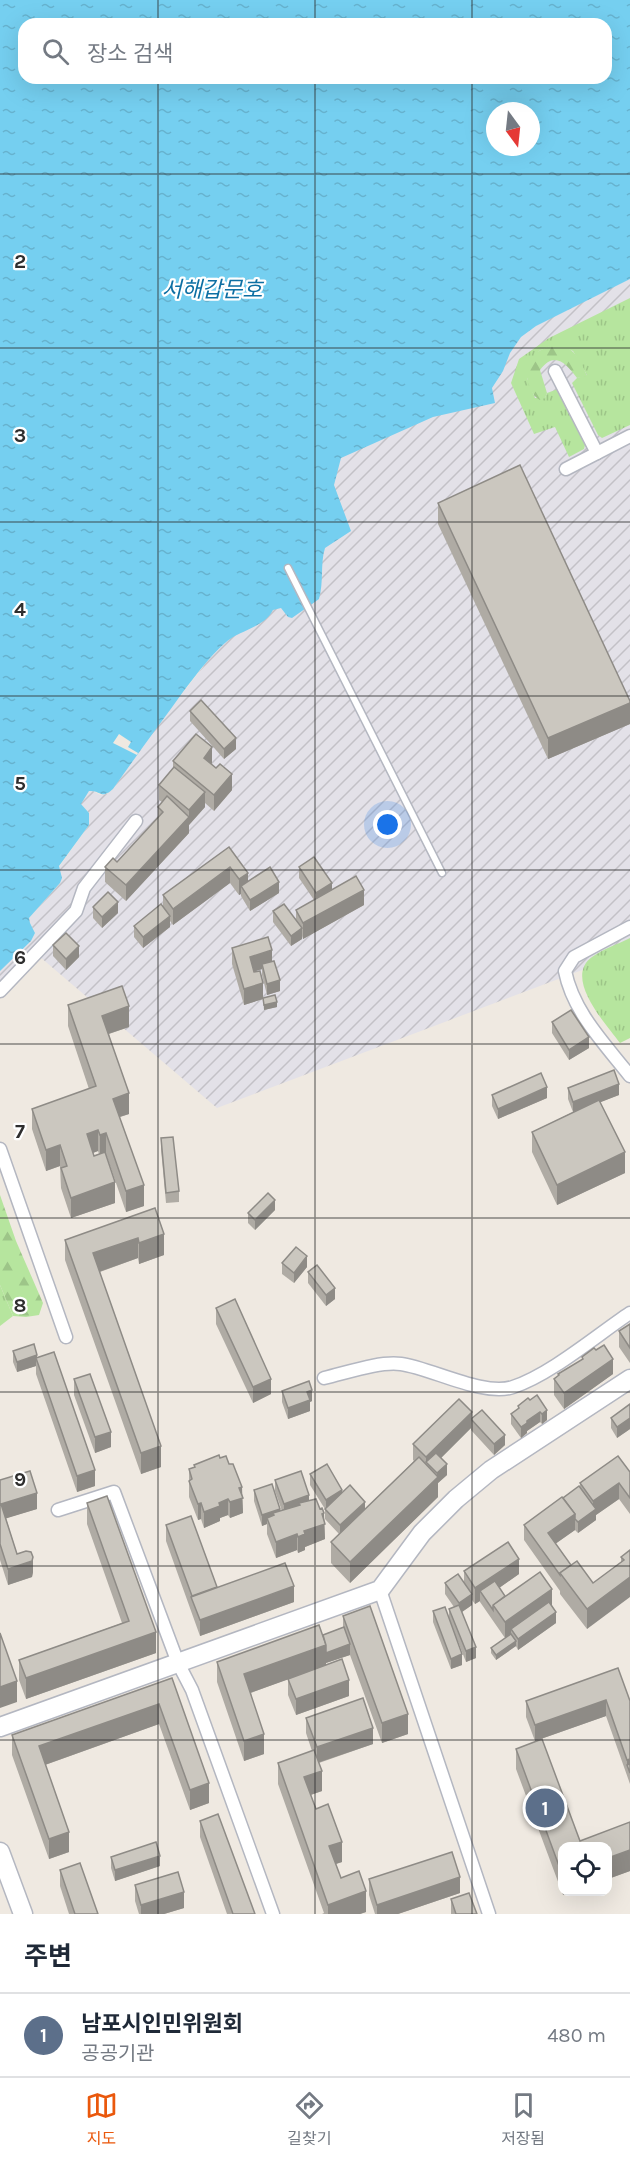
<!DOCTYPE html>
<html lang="ko">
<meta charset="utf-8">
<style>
:root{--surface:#fff;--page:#f2f2f3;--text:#1f2937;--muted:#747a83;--line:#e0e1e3;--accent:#ea580c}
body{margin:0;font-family:Karla,"Noto Sans KR",sans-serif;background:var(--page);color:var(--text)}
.controls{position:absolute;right:18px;bottom:18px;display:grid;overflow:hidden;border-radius:12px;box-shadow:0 6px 24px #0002}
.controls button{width:54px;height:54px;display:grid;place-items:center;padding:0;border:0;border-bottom:2px solid var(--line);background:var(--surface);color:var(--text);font:30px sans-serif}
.compass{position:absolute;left:486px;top:102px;width:54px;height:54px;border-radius:50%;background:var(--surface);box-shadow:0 6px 24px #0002;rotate:165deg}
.you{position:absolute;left:388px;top:825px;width:21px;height:21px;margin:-15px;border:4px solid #fff;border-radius:50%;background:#1a73e8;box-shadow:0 0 0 9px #1a73e833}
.badge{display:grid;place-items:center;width:39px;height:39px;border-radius:50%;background:var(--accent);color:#fff;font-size:20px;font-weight:700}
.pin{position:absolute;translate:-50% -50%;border:3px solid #fff;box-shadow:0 2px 6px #0006}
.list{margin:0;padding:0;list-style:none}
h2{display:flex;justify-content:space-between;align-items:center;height:78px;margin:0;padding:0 24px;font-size:26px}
h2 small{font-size:20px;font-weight:400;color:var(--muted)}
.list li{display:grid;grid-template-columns:39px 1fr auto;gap:18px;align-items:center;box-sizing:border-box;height:84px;padding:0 24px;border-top:2px solid var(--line)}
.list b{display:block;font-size:22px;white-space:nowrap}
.list p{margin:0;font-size:20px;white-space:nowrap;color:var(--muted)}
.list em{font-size:20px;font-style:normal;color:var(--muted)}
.icon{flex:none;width:33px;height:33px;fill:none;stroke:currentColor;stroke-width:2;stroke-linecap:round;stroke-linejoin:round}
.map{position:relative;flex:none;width:630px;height:1914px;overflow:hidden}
.search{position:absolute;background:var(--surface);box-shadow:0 6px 24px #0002;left:18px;right:18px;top:18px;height:66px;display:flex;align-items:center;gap:15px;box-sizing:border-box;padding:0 21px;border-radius:18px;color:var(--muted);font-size:22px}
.sheet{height:162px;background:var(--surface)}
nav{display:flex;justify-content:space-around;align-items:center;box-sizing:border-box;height:84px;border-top:2px solid var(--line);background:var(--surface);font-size:16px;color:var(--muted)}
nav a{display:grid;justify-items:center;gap:3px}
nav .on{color:var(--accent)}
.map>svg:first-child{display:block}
.industrial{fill:url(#industrial-furrows);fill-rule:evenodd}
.grass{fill:url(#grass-tufts)}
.forest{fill:url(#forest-firs)}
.water{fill:url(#water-ripples);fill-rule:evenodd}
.pier{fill:#efe9e1}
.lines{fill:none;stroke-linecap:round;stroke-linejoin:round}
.lane-casing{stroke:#b4b7c1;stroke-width:9}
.street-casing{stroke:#b4b7c1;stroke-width:15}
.secondary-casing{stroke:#b4b7c1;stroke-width:21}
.lane{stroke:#fff;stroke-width:6}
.street{stroke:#fff;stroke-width:12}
.secondary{stroke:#fff;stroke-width:18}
.wall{fill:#afaba4;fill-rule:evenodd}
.shaded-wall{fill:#8e8b86}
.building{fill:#cbc7bf;stroke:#8e8b86;stroke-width:1.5}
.grid{fill:none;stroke:#2e2e2e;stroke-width:1.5;stroke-opacity:0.55}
.labels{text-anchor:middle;stroke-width:4.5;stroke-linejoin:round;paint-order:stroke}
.water-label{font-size:22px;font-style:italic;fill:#0d6fa3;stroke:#fff}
.grid-label{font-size:20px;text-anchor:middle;font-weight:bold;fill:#2e2e2e;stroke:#fff;stroke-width:4.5;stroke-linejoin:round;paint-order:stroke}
</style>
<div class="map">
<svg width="630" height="1914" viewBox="0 0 630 1914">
<defs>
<pattern id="industrial-furrows" width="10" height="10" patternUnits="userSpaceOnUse" patternTransform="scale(1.5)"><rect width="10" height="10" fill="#e3e1e8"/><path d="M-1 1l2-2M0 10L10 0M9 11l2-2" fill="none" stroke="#c3c1c7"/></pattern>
<pattern id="grass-tufts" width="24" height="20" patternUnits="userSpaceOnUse" patternTransform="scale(1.5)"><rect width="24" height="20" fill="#b6e59e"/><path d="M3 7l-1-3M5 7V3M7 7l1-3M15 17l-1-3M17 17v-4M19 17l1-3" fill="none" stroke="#9dc588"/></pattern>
<pattern id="forest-firs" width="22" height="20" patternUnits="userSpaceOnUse" patternTransform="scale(1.5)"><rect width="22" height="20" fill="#b6e59e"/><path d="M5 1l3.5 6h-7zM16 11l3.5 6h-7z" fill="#9dc588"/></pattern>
<pattern id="water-ripples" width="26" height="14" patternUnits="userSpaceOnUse" patternTransform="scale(1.5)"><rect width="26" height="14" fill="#75cff0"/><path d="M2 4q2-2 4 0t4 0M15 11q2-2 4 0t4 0" fill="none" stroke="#66b2ce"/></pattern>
</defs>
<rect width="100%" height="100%" fill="#efe9e1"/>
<path class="industrial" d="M630,4V952L217,1108L33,951L0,983V971L31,941L35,933L30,923L29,918L60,883L59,867L89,825V813L81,804L83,797L89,791H93L100,795L107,794L113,789L149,736L203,667L498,78H606V24ZM495,111H531V147H495Z"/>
<g class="grass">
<path d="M630,298V425L602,438L598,435L572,383L577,378L587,375L573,351L555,344L539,351L527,378L535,398H545L547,393L558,389L585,445L584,449L569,457L555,427L534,434L511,383L519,359L549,338Z"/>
<path d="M630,938V1038L620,1043C606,1024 563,978 592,957C603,949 618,944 630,938Z"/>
<path d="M0,1285L13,1316L0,1326Z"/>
</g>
<g class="forest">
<path d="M555,343C574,347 580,359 587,376L577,378C566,364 555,350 540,370L547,393L545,398L540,400C529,394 527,378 525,366L539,351Z"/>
<path d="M0,1195L16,1241L43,1303L39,1315L26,1317L13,1316L0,1285Z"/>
</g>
<path class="water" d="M0,0H630V279L536,326L521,337L510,353L503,371L492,388L495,403L433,417L341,458L334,485L351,531L325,548C320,564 324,582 319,599L292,618L288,617L281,608L273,610C264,628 239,630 225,643C209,657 196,675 183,692C160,724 136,756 113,789C101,800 101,790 89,791L81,804L89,813V825L59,866L62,878L60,883L29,918L30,923L35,933L31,941L0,971ZM24,24H606V78H24ZM495,111H531V147H495Z"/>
<path class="pier" d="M119,734L131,742L128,747L138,753L137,755L113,743Z"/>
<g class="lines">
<defs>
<path id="lane" d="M288,568L442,873"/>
<g id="street">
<path d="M555,371L597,453"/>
<path d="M566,469L630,436"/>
<path d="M630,927L574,957L565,971C573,1012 605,1044 630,1076"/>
<path d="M0,991L76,911L84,888L136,821"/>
<path d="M0,1149L66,1337"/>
<path d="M324,1378C346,1373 379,1361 401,1364C431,1368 484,1397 513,1387C550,1375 597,1335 630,1313"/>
<path d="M58,1510L114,1492L178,1663L192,1690L273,1914"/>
<path d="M380,1590L489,1914"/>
</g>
<g id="secondary">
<path d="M0,1727L380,1590L422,1533L456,1499L491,1470L630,1379"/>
<path d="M0,1852L23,1914"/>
</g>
</defs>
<use href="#lane" class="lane-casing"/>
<use href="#street" class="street-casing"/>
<use href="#secondary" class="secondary-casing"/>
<use href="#lane" class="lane"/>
<use href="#street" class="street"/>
<use href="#secondary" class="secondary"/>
</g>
<g class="wall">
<path d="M438,503L630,701V724L548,759L438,524Z"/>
<path d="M190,711L236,749L224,759L190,721Z"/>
<path d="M173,761L212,763L211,764L232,790L214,811L205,803V807L189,825V833L126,901L105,882V867L117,862L158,818V807L162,802L159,800V785L173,768Z"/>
<path d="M229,847L248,881L279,893L250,911L241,896V894L239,895L230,883L173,925L170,921V927L143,948L134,937V926L163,907V895Z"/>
<path d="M299,867L332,890L364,905L303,939L302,936V939L291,946L273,922V911L296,920V910L314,900L299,878Z"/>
<path d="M93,907L118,913L102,928L93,918Z"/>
<path d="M53,945L79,957L66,970L53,956Z"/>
<path d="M232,948L272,961L280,991L267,995L262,975V969L254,971L263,998L277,1007L264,1010L263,999L244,1005L232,964Z"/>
<path d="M68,1005L129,1027L109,1034L129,1114L120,1117L144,1206L126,1212L106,1154L115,1203L71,1218L61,1188L60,1166L46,1171L32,1129V1109L89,1089L68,1026ZM98,1151L99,1154L94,1156L93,1153Z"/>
<path d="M552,1022L589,1048L569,1060L552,1033Z"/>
<path d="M568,1088L619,1095L600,1102L625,1173L557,1205L532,1152V1132L573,1112L568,1099Z"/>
<path d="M492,1095L547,1098L498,1119L492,1106Z"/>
<path d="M161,1138L179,1191V1202L166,1203L161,1149Z"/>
<path d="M155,1208L164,1255L139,1264L138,1258L100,1272L161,1467L141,1474L65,1260V1240Z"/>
<path d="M275,1210L255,1230L248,1223V1213Z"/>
<path d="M282,1263L307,1267L294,1283L282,1274Z"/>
<path d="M308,1272L335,1299L326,1306L308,1283Z"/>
<path d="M216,1308L271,1394L253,1403L216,1324Z"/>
<path d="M630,1324V1363L619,1347V1331Z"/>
<path d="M13,1351L37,1358L95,1486L77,1492L36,1374V1366L17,1372L13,1362Z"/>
<path d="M582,1357L613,1374L564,1409L554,1395V1379L558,1376V1374L582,1360Z"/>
<path d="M74,1379L111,1447L95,1453L74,1395Z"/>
<path d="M282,1391L312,1401L310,1402V1411L288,1419L282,1402Z"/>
<path d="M528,1398L547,1420L542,1424L540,1422L527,1431V1433L521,1438L511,1424V1414L518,1409V1406Z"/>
<path d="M630,1404V1429L617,1438L611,1428V1418Z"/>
<path d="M472,1419L505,1445L494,1455L471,1430V1428L441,1458L447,1475L438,1483V1497L350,1583L331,1563V1542L339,1534L325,1519V1509L310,1485V1474L342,1493L365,1509L414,1461L413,1460V1444Z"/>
<path d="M220,1458L242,1495L243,1513L230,1518L228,1515L220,1518V1521L204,1528L201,1519L198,1520L189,1497V1469L194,1468V1465Z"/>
<path d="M630,1472V1514L619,1499L596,1515V1520L578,1533L575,1530L555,1544L571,1565L593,1583L621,1562V1557L630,1550L587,1629L560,1594V1591L524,1540V1525L563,1498L580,1489V1483Z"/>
<path d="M0,1480L37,1509L6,1518L17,1554L33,1572L32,1577L8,1585L0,1560Z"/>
<path d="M275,1480L309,1501L324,1521L325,1539L305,1547V1550L298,1553L297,1550L276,1558L267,1534V1524L262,1526L254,1501V1490L280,1511H282L275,1491Z"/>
<path d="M87,1503L156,1653L26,1699L19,1680V1660L122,1623L87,1524Z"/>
<path d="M166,1525L217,1588L294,1602L200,1636L166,1541Z"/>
<path d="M464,1571L519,1574L499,1588L505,1596L552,1605L556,1623L518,1650L516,1646L496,1660L491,1653V1648L505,1638L480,1602V1601L475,1604L472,1600V1605L462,1612L476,1658L466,1662L457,1639L462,1665L451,1669L433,1622V1611L449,1618V1609L454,1607L445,1594V1583L464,1582Z"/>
<path d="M343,1616L408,1734L382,1743L350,1655L326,1663V1665L349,1696L296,1715L288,1695V1679L251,1693L264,1754L244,1761L217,1682V1662L323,1635L343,1627Z"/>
<path d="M172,1678L209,1803L190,1810L159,1724L45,1765L69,1852L49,1859L12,1755V1735Z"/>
<path d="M526,1701H630V1784L606,1716L535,1741L526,1717Z"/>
<path d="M306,1718L373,1744L319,1763L322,1791L311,1795L316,1809L342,1862L336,1864L341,1878L366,1912L360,1914H322L324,1913L278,1784V1763L312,1751L306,1733Z"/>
<path d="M516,1749L580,1841L630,1822V1871L608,1879V1846H562V1892H573L563,1895L516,1769Z"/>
<path d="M200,1821L255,1914H227L200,1837Z"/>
<path d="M111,1857L160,1866L115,1881L111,1868Z"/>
<path d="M60,1870L98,1914H69L60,1886Z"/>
<path d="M369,1879L460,1893L398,1914H375L369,1895Z"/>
<path d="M135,1885L184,1908L164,1914H139L135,1901Z"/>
<path d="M451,1899L477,1914H451Z"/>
</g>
<g class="shaded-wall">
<path d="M630,703V724L548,759V738Z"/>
<path d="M236,738V749L224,759V749Z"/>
<path d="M212,747V763L204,774V758Z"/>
<path d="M232,774V790L214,811V795Z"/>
<path d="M205,792V807L189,825V810Z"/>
<path d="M189,817V833L126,901V885Z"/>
<path d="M230,867V883L173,925V909Z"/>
<path d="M248,873V889L241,886V894L239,895V879Z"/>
<path d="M279,882V893L250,911V900Z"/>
<path d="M332,883V894L316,904V893Z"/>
<path d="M364,890V905L303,939V923Z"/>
<path d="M118,902V913L102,928V917Z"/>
<path d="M170,916V927L143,948V937Z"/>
<path d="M302,928V939L291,946V936Z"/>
<path d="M79,946V957L66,970V959Z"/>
<path d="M272,950V966L262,964V969L250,973V957Z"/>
<path d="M280,980V991L267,995V984Z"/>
<path d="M263,983V999L244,1005V989Z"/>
<path d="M277,1002V1007L264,1010V1005Z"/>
<path d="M129,1006V1027L102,1036V1016Z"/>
<path d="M589,1037V1048L569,1060V1050Z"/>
<path d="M619,1084V1095L573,1113V1102Z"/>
<path d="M547,1087V1098L498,1119V1109Z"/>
<path d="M129,1093V1114L113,1119V1099Z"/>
<path d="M98,1130V1151L87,1155V1134Z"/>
<path d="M106,1133V1154L100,1156V1135Z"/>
<path d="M60,1145V1166L46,1171V1150Z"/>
<path d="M625,1152V1173L557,1205V1185Z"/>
<path d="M115,1182V1203L71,1218V1198Z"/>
<path d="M144,1185V1206L126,1212V1191Z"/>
<path d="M275,1200V1210L255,1230V1220Z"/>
<path d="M164,1234V1255L139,1264V1243Z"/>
<path d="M138,1238V1258L93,1274V1253Z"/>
<path d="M307,1256V1267L294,1283V1273Z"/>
<path d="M335,1288V1299L326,1306V1295Z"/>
<path d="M37,1355V1363L36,1358V1366L17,1372V1362Z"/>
<path d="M613,1359V1374L564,1409V1393Z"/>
<path d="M271,1379V1394L253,1403V1387Z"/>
<path d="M312,1390V1401L310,1402V1411L288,1419V1408L307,1392Z"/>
<path d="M547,1410V1420L542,1424V1414Z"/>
<path d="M472,1412L471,1428L431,1468L426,1462V1457Z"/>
<path d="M540,1412V1422L527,1431V1433L521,1438V1427L527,1421Z"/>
<path d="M630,1418V1429L617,1438V1427Z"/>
<path d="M111,1432V1447L95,1453V1437Z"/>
<path d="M505,1435V1445L494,1455V1444Z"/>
<path d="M161,1446V1467L141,1474V1453Z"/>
<path d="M447,1464V1475L438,1483V1497L350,1583V1562L437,1478V1473Z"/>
<path d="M95,1470V1486L77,1492V1476Z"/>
<path d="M619,1483V1499L596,1515V1520L578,1533V1522L593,1511V1501Z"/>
<path d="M242,1487L243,1513L230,1518V1502L239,1488Z"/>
<path d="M342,1490V1500L326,1510V1500Z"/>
<path d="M37,1493V1509L1,1520V1504Z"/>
<path d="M309,1495V1505L299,1503V1509L284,1515V1504Z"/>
<path d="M228,1499V1515L220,1518V1521L204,1528V1512L219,1503Z"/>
<path d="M365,1502V1513L340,1536V1525Z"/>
<path d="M201,1503V1519L198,1520V1504Z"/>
<path d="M280,1509V1520L273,1513V1522L267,1518V1524L262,1526V1515Z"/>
<path d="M324,1513L325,1539L305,1547V1550L298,1553V1537L322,1514Z"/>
<path d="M575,1514V1530L548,1549V1533Z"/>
<path d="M297,1534V1550L276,1558V1542Z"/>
<path d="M33,1557V1572L32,1577L8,1585V1569Z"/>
<path d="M519,1559V1574L485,1598L480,1591V1601L475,1604V1588Z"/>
<path d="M630,1577V1597L587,1629V1609Z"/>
<path d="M294,1586V1602L200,1636V1620Z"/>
<path d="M552,1589V1605L513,1632L511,1629V1634L505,1638V1622Z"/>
<path d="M472,1594V1605L459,1614V1603Z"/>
<path d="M556,1612V1623L518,1650V1639Z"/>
<path d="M156,1632V1653L26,1699V1678Z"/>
<path d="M516,1641V1646L496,1660V1655Z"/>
<path d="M350,1644V1655L326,1663V1666L244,1695V1674L326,1645Z"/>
<path d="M476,1647V1658L466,1662V1651Z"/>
<path d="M462,1654V1665L451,1669V1659Z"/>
<path d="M349,1680V1696L296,1715V1699Z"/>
<path d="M17,1681V1702L0,1708V1687Z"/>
<path d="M606,1700V1716L535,1741V1725Z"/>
<path d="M159,1704V1724L39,1767V1746Z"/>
<path d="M408,1714V1734L382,1743V1723Z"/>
<path d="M373,1728V1744L317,1763V1747Z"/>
<path d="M264,1734V1754L244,1761V1741Z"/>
<path d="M630,1759V1773L627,1765V1760Z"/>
<path d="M322,1771V1791L304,1797V1777Z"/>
<path d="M209,1783V1803L190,1810V1790Z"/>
<path d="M69,1832V1852L49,1859V1839Z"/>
<path d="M342,1842V1862L329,1866V1846Z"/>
<path d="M630,1850V1871L608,1879V1858Z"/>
<path d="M160,1856V1866L115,1881V1870Z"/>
<path d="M460,1877V1893L398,1914H377V1905Z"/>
<path d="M366,1891V1912L360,1914H328V1905Z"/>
<path d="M184,1892V1908L164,1914H141V1905Z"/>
<path d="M563,1892H573L563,1895Z"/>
</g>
<g class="building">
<path d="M520,465L630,701V703L548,738L438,503Z"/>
<path d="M201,700L236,738L224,749L190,711Z"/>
<path d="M196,734L212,747L204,758L216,768L220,764L232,774L214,795L173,761Z"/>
<path d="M174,767L205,792L189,810L159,785Z"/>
<path d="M167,796L189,817L126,885L105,867L113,858L117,862L163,812L158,807Z"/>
<path d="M229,847L248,873L239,879L230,867L173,909L163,895Z"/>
<path d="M314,857L332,883L316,893L299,867Z"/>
<path d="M270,867L279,882L250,900L241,886Z"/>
<path d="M356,876L364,890L303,923L296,910Z"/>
<path d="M108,892L118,902L102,917L93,907Z"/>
<path d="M161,904L170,916L143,937L134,926Z"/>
<path d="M284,904L302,928L291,936L273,911Z"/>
<path d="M66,933L79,946L66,959L53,945Z"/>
<path d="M268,937L272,950L250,957L254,972L260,971L263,983L244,989L232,948Z"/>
<path d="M274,961L280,980L267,984L262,964Z"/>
<path d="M122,986L129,1006L102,1016L129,1093L113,1099L144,1185L126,1191L106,1133L100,1135L98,1130L87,1134L94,1156L105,1152L115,1182L71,1198L61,1168L67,1166L60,1145L46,1150L32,1109L96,1086L68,1005Z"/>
<path d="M275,995L277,1002L264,1005L263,998Z"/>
<path d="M571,1010L589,1037L569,1050L552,1022Z"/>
<path d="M614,1070L619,1084L573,1102L568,1088Z"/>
<path d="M541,1073L547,1087L498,1109L492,1095Z"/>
<path d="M599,1100L625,1152L557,1185L532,1132Z"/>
<path d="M173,1137L179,1191L166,1193L161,1138Z"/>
<path d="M268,1193L275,1200L255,1220L248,1213Z"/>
<path d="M155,1208L164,1234L139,1243L138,1238L93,1253L161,1446L141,1453L65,1240Z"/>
<path d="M296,1247L307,1256L294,1273L282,1263Z"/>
<path d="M317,1265L335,1288L326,1295L308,1272Z"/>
<path d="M235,1299L271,1379L253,1387L216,1308Z"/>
<path d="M630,1324V1348L619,1331Z"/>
<path d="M34,1344L37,1355L17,1362L13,1351Z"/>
<path d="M604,1345L613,1359L564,1393L554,1379L559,1375L558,1374L583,1359L582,1357L594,1348L596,1350Z"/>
<path d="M54,1352L95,1470L77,1476L36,1358Z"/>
<path d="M90,1374L111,1432L95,1437L74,1379Z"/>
<path d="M309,1381L312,1390L307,1392L310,1400L288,1408L282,1391Z"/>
<path d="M537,1395L547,1410L542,1414L540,1412L527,1421V1423L521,1427L511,1414L519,1408L518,1406L528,1398L530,1400Z"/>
<path d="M459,1399L472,1412L426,1457L413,1444Z"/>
<path d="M630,1404V1418L617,1427L611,1418Z"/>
<path d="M482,1410L505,1435L494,1444L471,1419Z"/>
<path d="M436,1453L447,1464L437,1473L426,1462Z"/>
<path d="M219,1455L220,1458L226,1456L229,1464H233L242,1487L239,1488L243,1498L230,1502L228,1499L219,1503L220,1506L204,1512L201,1503L198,1504L189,1481L192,1479L189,1469L195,1467L194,1465Z"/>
<path d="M618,1456L630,1472V1498L619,1483L593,1501L580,1483Z"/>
<path d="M419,1457L438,1477L350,1562L331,1542Z"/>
<path d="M327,1464L342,1490L326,1500L310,1474Z"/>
<path d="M30,1471L37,1493L1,1504L17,1554L26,1551L31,1552L33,1557L32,1561L8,1569L0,1544V1480Z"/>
<path d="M301,1471L309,1495L284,1504L275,1480Z"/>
<path d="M272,1484L280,1509L262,1515L254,1490Z"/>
<path d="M350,1485L365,1502L340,1525L325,1509Z"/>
<path d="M579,1486L596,1509L578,1522L575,1519V1514L563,1498Z"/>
<path d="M107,1496L156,1632L26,1678L19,1660L129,1621L87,1503Z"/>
<path d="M562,1497L575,1514L548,1533L571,1565L560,1573V1575L524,1525Z"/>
<path d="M316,1499L320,1509L322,1508L324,1513L322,1514L325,1524L304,1531L305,1534L298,1537L297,1534L276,1542L267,1518L274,1515L273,1513L300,1505L299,1503Z"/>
<path d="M191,1516L217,1587L192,1596L166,1525Z"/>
<path d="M508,1542L519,1559L475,1588L464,1571Z"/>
<path d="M630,1550V1577L587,1609L560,1573L577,1561L593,1583L624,1560L621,1557Z"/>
<path d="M285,1563L294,1586L200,1620L191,1597Z"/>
<path d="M540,1572L552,1589L505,1622L493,1605Z"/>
<path d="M458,1574L472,1594L459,1603L445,1583Z"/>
<path d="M495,1581L505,1596L493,1605V1610L480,1591Z"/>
<path d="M549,1602L556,1612L518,1639L511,1629Z"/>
<path d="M459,1605L476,1647L466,1651L449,1609Z"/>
<path d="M370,1606L408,1714L382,1723L343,1616Z"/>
<path d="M445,1607L462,1654L451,1659L433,1611Z"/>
<path d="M319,1625L326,1645L244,1674L264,1734L244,1741L217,1662Z"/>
<path d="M344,1627L350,1644L326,1653V1645L323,1635Z"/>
<path d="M0,1633L17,1681L0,1687Z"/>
<path d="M511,1634L516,1641L496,1655L491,1648Z"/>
<path d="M342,1659L349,1680L296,1699L288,1679Z"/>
<path d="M618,1668L630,1701V1759L627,1760L606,1700L535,1725L526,1701Z"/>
<path d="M172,1678L209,1783L190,1790L159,1704L39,1746L69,1832L49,1839L12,1735Z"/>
<path d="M363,1698L373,1728L317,1747L306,1718Z"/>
<path d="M542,1739L580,1841L630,1822V1850L608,1858V1846H562V1874L516,1749Z"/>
<path d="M314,1750L322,1771L304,1777L316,1809L328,1804L342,1842L329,1846L341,1878L359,1871L366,1891L328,1905L278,1763Z"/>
<path d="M630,1764V1773L627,1765Z"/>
<path d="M218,1814L255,1914H233L200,1821Z"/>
<path d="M156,1842L160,1856L115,1870L111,1857Z"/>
<path d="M452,1852L460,1877L377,1905L369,1879Z"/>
<path d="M80,1863L98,1914H75L60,1870Z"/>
<path d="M178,1872L184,1892L141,1905L135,1885Z"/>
<path d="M469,1893L477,1914H456L451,1899Z"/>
</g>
<path class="grid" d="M158,0V24M315,0V24M472,0V24M158,78V1914M315,78V1914M472,78V1914M0,174H630M0,348H630M0,522H630M0,696H630M0,870H630M0,1044H630M0,1218H630M0,1392H630M0,1566H630M0,1740H630"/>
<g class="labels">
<g class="water-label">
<text x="212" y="297">서해갑문호</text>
</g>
</g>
<g class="grid-label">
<text x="20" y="268">2</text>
<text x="20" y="442">3</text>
<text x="20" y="616">4</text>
<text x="20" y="790">5</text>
<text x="20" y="964">6</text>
<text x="20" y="1138">7</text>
<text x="20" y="1312">8</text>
<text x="20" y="1486">9</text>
</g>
</svg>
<div class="controls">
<button><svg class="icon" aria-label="locate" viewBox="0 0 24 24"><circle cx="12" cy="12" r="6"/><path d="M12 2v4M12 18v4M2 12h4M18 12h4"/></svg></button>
</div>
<svg class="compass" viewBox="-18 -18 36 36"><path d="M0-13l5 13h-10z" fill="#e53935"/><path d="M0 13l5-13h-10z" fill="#747a83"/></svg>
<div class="you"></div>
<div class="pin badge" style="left:545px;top:1808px;background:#5c6f8a">1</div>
<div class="search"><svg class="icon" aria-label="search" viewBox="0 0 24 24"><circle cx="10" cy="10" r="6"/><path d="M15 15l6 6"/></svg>장소 검색</div>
</div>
<section class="sheet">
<h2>주변<small></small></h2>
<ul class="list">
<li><span class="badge" style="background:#5c6f8a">1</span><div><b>남포시인민위원회</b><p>공공기관</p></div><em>480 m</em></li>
</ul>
</section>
<nav>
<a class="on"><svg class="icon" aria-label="map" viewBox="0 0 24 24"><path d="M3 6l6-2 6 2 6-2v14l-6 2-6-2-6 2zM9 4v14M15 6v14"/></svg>지도</a>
<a><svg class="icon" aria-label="directions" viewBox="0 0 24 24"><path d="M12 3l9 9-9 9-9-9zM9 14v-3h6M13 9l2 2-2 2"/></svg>길찾기</a>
<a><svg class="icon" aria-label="saved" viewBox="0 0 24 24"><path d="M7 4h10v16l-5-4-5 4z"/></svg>저장됨</a>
</nav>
